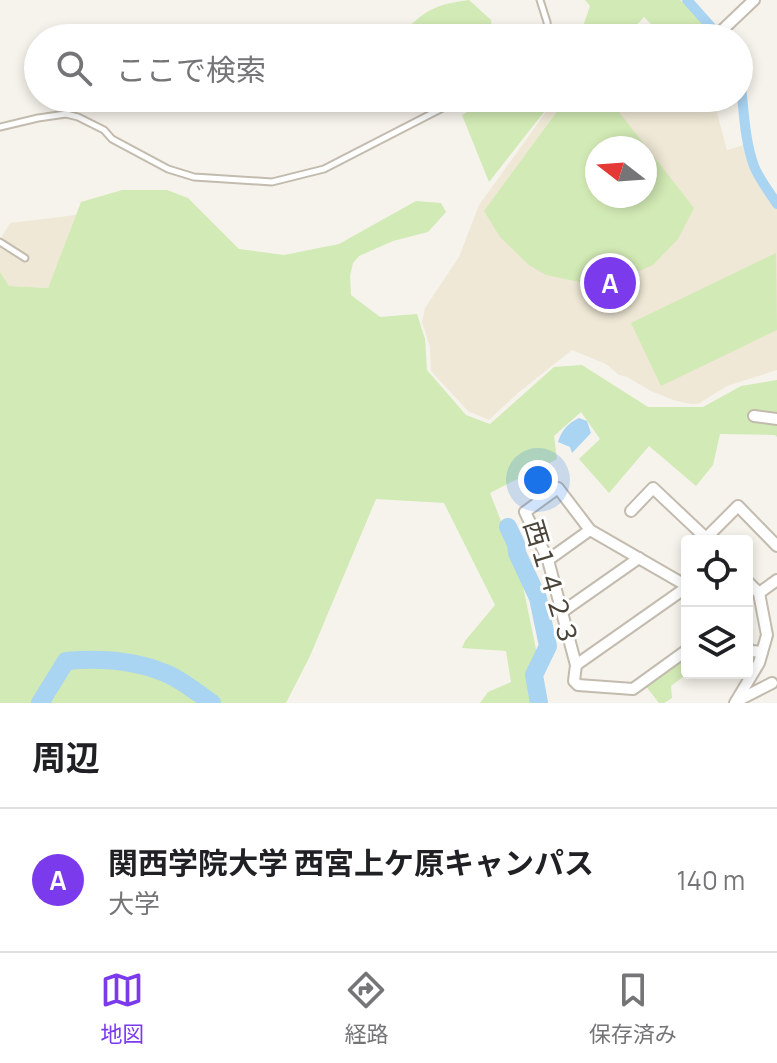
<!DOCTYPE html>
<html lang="ja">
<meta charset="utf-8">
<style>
:root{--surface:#fff;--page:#f6f6f6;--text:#202124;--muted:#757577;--line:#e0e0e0;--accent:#7c3aed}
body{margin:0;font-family:Manrope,"Noto Sans JP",sans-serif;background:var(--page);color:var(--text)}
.controls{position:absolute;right:24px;bottom:24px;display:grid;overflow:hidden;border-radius:8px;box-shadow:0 4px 12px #0003}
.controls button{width:72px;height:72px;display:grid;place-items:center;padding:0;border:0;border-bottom:2px solid var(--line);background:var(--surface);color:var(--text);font:40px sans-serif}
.compass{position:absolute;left:585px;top:136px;width:72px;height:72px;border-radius:50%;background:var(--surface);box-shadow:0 4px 12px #0003;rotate:287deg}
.you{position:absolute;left:538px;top:480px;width:28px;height:28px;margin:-20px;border:6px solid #fff;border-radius:50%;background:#1a73e8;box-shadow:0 0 0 12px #1a73e833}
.badge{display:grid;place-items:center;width:52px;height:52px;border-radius:50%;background:var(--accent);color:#fff;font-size:26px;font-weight:700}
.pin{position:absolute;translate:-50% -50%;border:4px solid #fff;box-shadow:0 2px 8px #0006}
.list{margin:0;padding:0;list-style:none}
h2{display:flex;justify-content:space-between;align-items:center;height:104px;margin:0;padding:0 32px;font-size:34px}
h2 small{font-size:26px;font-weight:400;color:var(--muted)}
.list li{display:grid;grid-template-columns:52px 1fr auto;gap:24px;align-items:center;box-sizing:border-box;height:144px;padding:0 32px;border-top:2px solid var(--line)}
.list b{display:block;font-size:30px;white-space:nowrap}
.list p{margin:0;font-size:26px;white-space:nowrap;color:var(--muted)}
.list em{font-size:26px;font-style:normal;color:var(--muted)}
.icon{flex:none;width:44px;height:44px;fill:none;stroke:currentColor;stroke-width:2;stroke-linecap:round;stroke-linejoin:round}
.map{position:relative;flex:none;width:777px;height:703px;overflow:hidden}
.search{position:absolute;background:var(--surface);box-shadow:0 4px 12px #0003;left:24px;right:24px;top:24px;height:88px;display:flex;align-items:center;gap:20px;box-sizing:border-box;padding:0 28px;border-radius:44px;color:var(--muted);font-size:30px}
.sheet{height:248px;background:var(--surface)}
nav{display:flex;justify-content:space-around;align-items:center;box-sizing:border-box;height:112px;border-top:2px solid var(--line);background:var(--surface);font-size:22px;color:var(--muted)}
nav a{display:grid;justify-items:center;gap:4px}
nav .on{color:var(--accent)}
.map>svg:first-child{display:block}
.education{fill:#efe8d6;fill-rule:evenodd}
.green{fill:#d2eab5;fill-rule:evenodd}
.water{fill:#a9d4f2}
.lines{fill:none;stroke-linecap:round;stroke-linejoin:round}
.canal{stroke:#a9d4f2;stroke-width:10}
.river{stroke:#a9d4f2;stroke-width:18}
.service-casing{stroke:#c2bbae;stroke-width:9}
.minor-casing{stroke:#c2bbae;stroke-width:14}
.service{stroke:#fff;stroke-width:5}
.minor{stroke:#fff;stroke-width:10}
.labels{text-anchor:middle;stroke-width:6;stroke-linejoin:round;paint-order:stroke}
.street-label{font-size:26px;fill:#4b4439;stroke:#fff}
</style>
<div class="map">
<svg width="777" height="703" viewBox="0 0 777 703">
<rect width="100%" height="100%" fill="#f6f3ec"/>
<g class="education">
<path d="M556,98H632L639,105L648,98H662L668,105L676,109L685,107L694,98H713L727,150L747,144L753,167L760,183L777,206V370L727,386L698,404H691L673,400L651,391L627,377L619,375L606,364L572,350L519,392L489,420L468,411L431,371L430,347L422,322L425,308L459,257L479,205ZM597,148H645V196H597Z"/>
<path d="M76,215L48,288L9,286L0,272V240L10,223Z"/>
</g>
<g class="green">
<path d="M469,0L491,20L493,38H406L405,31C426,8 440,4 469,0Z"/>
<path d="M585,0H680L695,13L711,32L704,38H665L644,17L632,30L638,38H579L590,6Z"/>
<path d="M491,98H555L489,182L462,115Z"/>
<path d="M567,98H608L694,208L678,239L653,265L628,276L589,284L546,275L529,265L500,237L484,211ZM597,148H645V196H597Z"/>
<path d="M122,190H167L188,198L239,249L284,255L339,244L416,201L441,203L446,212L428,232L393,241L359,256L353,263L350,276L351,295L380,317L417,314L425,339L427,370L466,415L490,424L554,367L582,365L648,407H703L741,386L777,380V437L775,435L720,434L713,465L696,486L649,446L609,493L579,459L600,439L581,412L554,436L557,459L490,493L519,567L537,654L530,703H480L488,692L511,682L506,651L462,648L465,641L495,605L444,503L376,499L310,656L286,703H0V272L9,286L48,288L81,202Z"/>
<path d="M776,253L777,330L661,386L631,323Z"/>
<path d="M687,654L688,673L671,686L672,698L664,703H659L645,685Z"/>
</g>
<path class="water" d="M579,418L587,421L591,433L572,453L570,447L558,442C562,430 567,424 579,418Z"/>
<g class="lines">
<g class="canal">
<path d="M687,0L713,29"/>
<path d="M739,71C744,102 743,136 754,166C760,181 769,191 777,204"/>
</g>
<g class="river">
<path d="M508,527L516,544L517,553L538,598L548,646L534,675L539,703"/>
<path d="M40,703L66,661C99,658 134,660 165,673C181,679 197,693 212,703"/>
</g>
<defs>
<g id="service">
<path d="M540,0L547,22L549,38"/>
<path d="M0,127L38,118L66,114L78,117L104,130L112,139L168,169L194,177L272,182L324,169L462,98"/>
<path d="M0,242L25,258"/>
</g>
<g id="minor">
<path d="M714,38L754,0"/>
<path d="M668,98C676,104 682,104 689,98"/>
<path d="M754,416L777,419"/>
<path d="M631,511L653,488L706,538"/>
<path d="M709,541L706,538L738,506L777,546"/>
<path d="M548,560L590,530"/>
<path d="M687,586L590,530L558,488L525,512L548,560L576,665L574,681L578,685L633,689L687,650"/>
<path d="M759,593L777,580"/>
<path d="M562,612L639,558"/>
<path d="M747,648L752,651L762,652"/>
<path d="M576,665L687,587"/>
<path d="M737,701L772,683"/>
<path d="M735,703L759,663L767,635L759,593L747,581"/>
</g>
</defs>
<use href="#service" class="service-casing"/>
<use href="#minor" class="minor-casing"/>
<use href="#service" class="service"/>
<use href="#minor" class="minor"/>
</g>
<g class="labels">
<g class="street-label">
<text transform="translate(551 583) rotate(73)" y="9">西１４２３</text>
</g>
</g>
</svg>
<div class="controls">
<button><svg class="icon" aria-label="locate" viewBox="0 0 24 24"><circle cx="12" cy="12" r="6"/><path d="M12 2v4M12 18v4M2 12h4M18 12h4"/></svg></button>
<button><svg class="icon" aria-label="layers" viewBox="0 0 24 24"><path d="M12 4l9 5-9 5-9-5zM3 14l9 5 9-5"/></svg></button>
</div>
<svg class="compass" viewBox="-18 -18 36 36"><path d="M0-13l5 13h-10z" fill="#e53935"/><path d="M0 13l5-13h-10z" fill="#757577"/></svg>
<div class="you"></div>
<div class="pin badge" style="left:610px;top:283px">A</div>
<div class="search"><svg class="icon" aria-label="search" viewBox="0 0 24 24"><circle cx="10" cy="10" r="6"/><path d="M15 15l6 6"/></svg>ここで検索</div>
</div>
<section class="sheet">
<h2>周辺<small></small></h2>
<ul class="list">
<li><span class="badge">A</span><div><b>関西学院大学 西宮上ケ原キャンパス</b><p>大学</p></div><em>140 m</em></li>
</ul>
</section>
<nav>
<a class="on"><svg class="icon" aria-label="map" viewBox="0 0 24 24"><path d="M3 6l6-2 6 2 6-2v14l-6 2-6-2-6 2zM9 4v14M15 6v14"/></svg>地図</a>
<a><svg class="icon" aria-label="directions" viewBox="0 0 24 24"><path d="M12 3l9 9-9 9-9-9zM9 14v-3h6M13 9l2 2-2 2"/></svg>経路</a>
<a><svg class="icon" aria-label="saved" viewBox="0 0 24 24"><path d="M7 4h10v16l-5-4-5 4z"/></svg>保存済み</a>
</nav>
